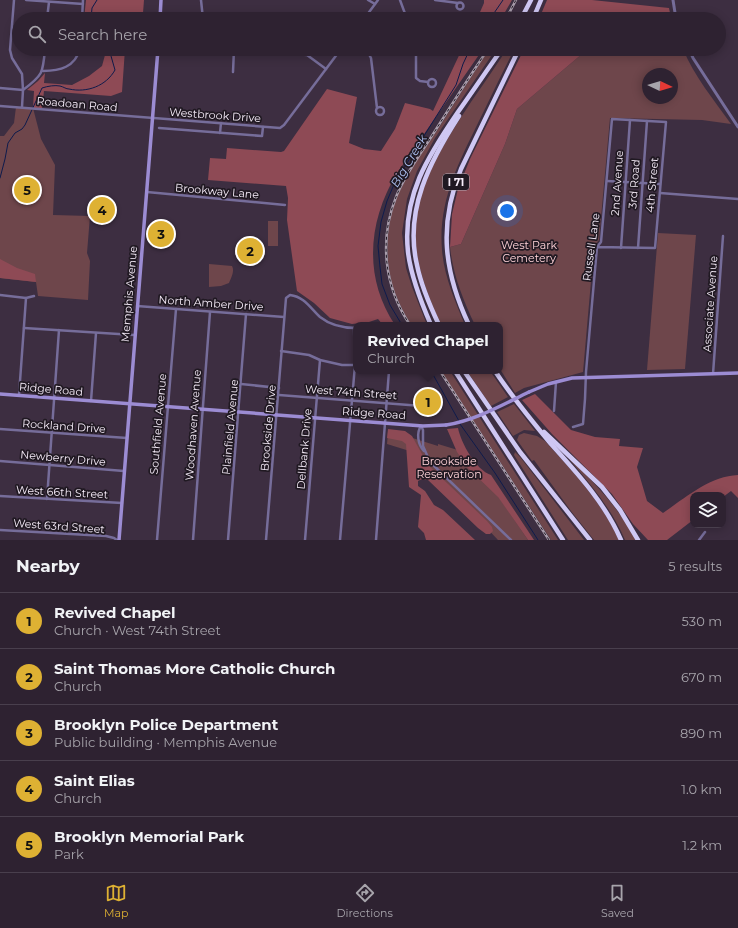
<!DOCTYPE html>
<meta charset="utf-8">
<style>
:root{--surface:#2e2231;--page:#3a2f3d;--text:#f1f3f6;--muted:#a7a4ab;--line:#493f4d;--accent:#deb133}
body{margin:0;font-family:Montserrat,sans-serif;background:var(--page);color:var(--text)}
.controls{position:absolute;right:12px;bottom:12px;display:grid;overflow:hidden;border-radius:8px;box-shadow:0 2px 10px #0003}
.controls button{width:36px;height:36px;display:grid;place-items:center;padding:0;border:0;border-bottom:1px solid var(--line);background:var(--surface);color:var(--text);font:20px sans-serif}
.compass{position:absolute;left:642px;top:68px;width:36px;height:36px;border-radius:50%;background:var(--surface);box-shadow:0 2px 10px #0003;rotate:94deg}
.you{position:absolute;left:507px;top:211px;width:14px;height:14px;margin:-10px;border:3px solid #fff;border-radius:50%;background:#1a73e8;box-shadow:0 0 0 6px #1a73e833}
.badge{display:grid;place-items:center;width:26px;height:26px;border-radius:50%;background:var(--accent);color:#111;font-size:13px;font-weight:700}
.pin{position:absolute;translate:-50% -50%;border:2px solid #fff;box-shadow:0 1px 4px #0006}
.popup{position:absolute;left:353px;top:322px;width:150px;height:52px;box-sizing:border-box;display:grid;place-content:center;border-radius:8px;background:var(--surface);filter:drop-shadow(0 1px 3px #0005);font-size:13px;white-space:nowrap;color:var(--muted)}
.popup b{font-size:15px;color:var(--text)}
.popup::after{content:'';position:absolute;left:50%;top:100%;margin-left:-8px;border:8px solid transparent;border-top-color:var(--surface)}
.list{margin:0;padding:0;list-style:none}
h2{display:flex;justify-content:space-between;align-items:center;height:52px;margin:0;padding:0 16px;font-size:17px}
h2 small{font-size:13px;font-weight:400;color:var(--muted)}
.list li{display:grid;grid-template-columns:26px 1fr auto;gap:12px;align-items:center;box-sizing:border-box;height:56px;padding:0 16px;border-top:1px solid var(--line)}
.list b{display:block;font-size:15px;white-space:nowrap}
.list p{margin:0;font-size:13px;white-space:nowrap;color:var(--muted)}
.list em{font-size:13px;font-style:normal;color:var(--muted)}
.icon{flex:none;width:22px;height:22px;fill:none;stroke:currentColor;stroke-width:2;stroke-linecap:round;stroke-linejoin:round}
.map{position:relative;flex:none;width:738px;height:540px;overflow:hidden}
.search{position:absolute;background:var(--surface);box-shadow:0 2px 10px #0003;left:12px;right:12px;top:12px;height:44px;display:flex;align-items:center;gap:10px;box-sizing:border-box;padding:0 14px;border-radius:22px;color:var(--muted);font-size:15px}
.sheet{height:332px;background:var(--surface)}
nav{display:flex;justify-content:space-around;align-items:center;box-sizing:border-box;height:56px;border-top:1px solid var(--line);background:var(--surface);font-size:11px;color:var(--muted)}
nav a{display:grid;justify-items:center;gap:2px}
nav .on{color:var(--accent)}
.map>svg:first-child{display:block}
.green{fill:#6e464b;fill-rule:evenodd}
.forest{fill:#8e4a55}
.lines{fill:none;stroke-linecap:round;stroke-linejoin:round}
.stream{stroke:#0e1b4c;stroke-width:1}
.minor{stroke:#766d9a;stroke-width:2.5}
.tertiary{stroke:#766d9a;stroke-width:3}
.secondary{stroke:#9c8cd3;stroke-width:3.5}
.motorway{stroke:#cfc7f3;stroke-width:4.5}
.rail-casing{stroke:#a99dac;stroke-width:2.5}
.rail{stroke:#201922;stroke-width:1;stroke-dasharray:3;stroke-linecap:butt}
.secondary-bridge{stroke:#9c8cd3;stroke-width:3.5}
.labels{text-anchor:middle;stroke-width:3.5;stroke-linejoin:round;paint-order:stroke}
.shield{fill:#201922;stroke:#b7aeba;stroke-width:1}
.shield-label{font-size:10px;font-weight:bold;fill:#f8eefb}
.street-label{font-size:11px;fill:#f8eefb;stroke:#201922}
.park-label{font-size:11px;fill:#ffd3d8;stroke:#201922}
.water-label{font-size:12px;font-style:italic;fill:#adc0f2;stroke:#201922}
</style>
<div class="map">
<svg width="738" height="540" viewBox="0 0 738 540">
<rect width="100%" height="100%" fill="#3d2e41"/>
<g class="green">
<path d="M489,49H496L435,138L417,171L407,199L402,233L406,268L412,287L427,325H411C406,316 400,306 396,295C384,265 385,227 397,197C407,173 424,150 438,129C455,102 472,76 489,49Z"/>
<path d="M507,49H512L513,52C501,75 490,99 478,123C458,164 438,202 442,250C444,276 455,301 465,325H441C430,300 419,274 416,247C410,193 443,145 471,102C483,85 495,67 507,49Z"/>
<path d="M592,49H683C694,76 714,100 731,124L702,120L610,118L599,240L595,245L592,270L583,372L524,388L515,393L500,369V325H475C463,300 453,275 450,247L461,244L505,144L517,109L582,54ZM648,74H672V98H648Z"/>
<path d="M16,107L33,108L41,139L55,165L53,215L90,216L87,253L90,261L88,300L38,296L36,282L0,278V136H4L14,123Z"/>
<rect x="268" y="221" width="10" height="25"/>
<path d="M658,233L696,235L685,369L647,370Z"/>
<path d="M209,264L232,266C235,271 231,278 229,283L221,286L209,287Z"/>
<path d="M441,371H450L558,540H551Z"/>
<path d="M467,371H490L508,397L491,406Z"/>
<path d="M514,404L535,431L524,430L513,436L497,412Z"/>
<path d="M390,431L438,446V444L461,451L493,489L528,540H498L416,453L387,444L388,432Z"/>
<path d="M524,433L537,436L545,441C574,473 600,500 619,540H594L571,511L534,460L532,461L517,440L519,435Z"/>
<path d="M515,452L520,457L534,475L584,540H568L514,455Z"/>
<path d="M570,459C597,485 617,507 637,540H625C612,509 591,485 570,460Z"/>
</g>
<g class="forest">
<path d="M86,0H144L143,13L158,14V19L130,18L127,19H84Z"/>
<path d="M484,0H512L501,19H477L484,3Z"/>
<path d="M547,0H592L669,8L670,13L640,19H539Z"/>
<path d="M102,49H125L122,92L111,96L44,91L42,109L33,108L34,91L27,90L38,81L45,73L44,83L72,85L89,76L102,66L105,55Z"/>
<path d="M462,49H483L397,173C368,221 363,277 395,325H383L378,319L369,322L352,324L330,318L314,303L297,291L287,220L288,198L286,186L208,180L210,158L226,159L227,148L281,152L284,151L327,89L357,97L349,143L364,149L381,151L395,129L405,103L430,109L433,111Z"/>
<path d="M524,49H592L582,54L517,109L505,144L461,244L450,247L452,214L458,189L470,159Z"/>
<path d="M0,259L17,268L35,274L36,282L0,278Z"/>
<path d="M535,394L571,430L595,437L620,439L619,446L643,448L637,467L647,501L663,513C685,498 710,476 738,475V498L731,491L723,497V495H693V520L667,540H648L633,524L612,494L552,434L522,400Z"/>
<path d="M458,428C461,443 476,470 491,475L534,540H528L498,497L468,468L457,452L447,429Z"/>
<path d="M388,429L405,431L412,436L428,465L487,521L492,527L493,531L490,534H486L478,528L428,480L422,479L418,481V486L425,491L434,505L443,510L475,540H426L424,533L418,527L421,495L409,487L406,444L402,441L387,438Z"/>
</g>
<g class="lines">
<g class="stream">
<path d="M91,19L92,8L97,0"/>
<path d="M490,19L503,0"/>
<path d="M0,178L5,159L8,143L15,133L22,129L25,125L42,88C48,86 55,85 60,86C64,87 66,89 69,89C87,93 106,86 115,70L109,49"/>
<path d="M402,325L390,305L382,284L380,267L378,246L381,222L387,201L395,182L456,85L463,64L470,49"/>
<path d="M431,371L459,421"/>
<path d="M460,424L495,473L538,540"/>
</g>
<g class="minor">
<path d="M26,0L83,4"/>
<path d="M201,0L203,19"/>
<path d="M368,0L375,4"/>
<path d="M400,0L407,19"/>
<path d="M435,0L458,3"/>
<circle cx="460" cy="6" r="3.5"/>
<path d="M47,19L49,2"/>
<path d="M82,19L83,0"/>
<path d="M239,19L244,17L271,19"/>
<path d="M364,19L378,0"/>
<path d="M237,49L307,55L326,69"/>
<path d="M366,49L371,58L377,108"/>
<path d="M416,49V78L420,81L428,82"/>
<path d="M43,71C60,71 75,67 80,49"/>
<path d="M233,72L234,49"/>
<circle cx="432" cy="83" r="4"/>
<path d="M0,88L23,90L22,74L12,58L10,50L14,0"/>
<path d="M0,106L280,128L284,125L341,49"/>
<path d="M22,107L23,90C43,75 43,73 45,49"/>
<circle cx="380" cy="111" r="4"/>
<path d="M159,128L262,136L263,127"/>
<path d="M220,133L221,123"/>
<path d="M607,181L660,184"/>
<path d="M147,192L285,205"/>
<path d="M660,193L738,199"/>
<path d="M621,248L630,120"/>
<path d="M638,248L647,121"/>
<path d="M0,295L26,298L34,296"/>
<path d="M137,306L284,317"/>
<path d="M378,325L381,324"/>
<path d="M24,328L134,335"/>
<path d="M281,351L309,355L320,360L342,365H356"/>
<path d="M713,374L723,236"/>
<path d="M241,384L279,388"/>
<path d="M19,395L26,298"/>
<path d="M279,395L422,406"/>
<path d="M91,401L96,333"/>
<path d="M554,411L556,382"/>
<path d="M421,426L423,430V446L430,462L511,540"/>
<path d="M421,426C416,433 418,445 424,451"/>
<path d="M573,427L583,424L585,399L586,372L597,247L601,242L612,119L666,122L655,248L597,247"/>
<path d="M0,429L127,438"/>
<path d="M0,461L124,471"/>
<path d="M0,496L122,503"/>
<path d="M47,499L59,330"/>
<path d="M0,530L106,536L114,538L117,540"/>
<path d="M157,540L176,309"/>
<path d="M193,540L210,312"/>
<path d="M228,540L246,314"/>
<path d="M266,540L286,298L290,295C305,297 310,308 320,317C330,325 343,328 356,328"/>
<path d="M305,540L320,360"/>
<path d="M340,540L355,365L354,328"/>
<path d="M376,540L389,371"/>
<path d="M699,540L705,532"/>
</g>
<g class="tertiary">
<path d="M673,0L676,19"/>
<path d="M689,49L693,58L738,127"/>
</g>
<g class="secondary">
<path d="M160,19L161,0"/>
<path d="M529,392L548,384L572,378L738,373"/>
<path d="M0,394L423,426L446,425"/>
<path d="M119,540L158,49"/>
</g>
<g class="motorway">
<path d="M521,19L531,0"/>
<path d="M533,19L541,0"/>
<path d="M431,325C421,302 411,277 408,252C402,196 428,156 458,112C473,91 487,70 502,49"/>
<path d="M439,325C430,306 421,285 417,265C404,210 430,161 459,116"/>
<path d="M469,325C444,272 438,225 461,169L519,49"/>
<path d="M455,371L563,540"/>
<path d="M464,371L520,452L590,540"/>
<path d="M495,371C512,397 531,420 551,444C578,474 605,503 621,540"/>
<path d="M544,432L602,487L620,510L638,540"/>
</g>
<defs>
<g id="rail">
<path d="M506,19L516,0"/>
<path d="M410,325C384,286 379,240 396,197C405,174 422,152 435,131C452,104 470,76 488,49"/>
<path d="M440,371L549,540"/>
</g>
</defs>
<use href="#rail" class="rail-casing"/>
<use href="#rail" class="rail"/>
<path class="secondary-bridge" d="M446,425C476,420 502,405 529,392"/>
</g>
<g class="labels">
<rect class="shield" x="443" y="174" width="26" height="16" rx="3"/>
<g class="shield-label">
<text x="456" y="186">I 71</text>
</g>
<g class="street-label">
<text transform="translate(77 104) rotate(5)" y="4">Roadoan Road</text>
<text transform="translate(215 115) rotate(4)" y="4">Westbrook Drive</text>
<text transform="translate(617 183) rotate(-86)" y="4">2nd Avenue</text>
<text transform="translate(634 184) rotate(-86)" y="4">3rd Road</text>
<text transform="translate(652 185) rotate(-85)" y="4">4th Street</text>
<text transform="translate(217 191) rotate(5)" y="4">Brookway Lane</text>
<text transform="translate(591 247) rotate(-82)" y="4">Russell Lane</text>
<text transform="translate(129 294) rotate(-85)" y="4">Memphis Avenue</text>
<text transform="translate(211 303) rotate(4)" y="4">North Amber Drive</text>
<text transform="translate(710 304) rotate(-86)" y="4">Associate Avenue</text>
<text transform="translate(51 389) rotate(5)" y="4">Ridge Road</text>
<text transform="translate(351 392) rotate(4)" y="4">West 74th Street</text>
<text transform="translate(374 413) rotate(4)" y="4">Ridge Road</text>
<text transform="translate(158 424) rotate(-85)" y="4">Southfield Avenue</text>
<text transform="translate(193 425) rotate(-86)" y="4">Woodhaven Avenue</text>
<text transform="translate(64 426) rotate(4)" y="4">Rockland Drive</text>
<text transform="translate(230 427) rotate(-85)" y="4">Plainfield Avenue</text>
<text transform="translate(268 428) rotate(-85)" y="4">Brookside Drive</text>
<text transform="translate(304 449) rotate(-85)" y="4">Dellbank Drive</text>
<text transform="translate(63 458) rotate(5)" y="4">Newberry Drive</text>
<text transform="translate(62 492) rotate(3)" y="4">West 66th Street</text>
<text transform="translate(59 526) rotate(4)" y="4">West 63rd Street</text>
</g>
<g class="park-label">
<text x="529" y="249">West Park<tspan x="529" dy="13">Cemetery</tspan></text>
<text x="449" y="465">Brookside<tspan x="449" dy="13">Reservation</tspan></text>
</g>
<g class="water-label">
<text transform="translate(409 161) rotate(-59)" y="4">Big Creek</text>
</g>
</g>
</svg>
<div class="controls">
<button><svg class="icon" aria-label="layers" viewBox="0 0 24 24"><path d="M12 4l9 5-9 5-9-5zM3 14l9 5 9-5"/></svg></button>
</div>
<svg class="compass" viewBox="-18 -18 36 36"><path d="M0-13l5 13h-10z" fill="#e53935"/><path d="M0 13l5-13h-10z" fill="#a7a4ab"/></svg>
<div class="you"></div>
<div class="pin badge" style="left:428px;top:402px">1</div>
<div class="popup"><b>Revived Chapel</b>Church</div>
<div class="pin badge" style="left:250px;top:251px">2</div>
<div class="pin badge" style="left:161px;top:234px">3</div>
<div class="pin badge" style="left:102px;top:210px">4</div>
<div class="pin badge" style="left:27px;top:190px">5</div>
<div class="search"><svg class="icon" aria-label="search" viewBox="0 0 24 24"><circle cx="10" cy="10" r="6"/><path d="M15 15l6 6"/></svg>Search here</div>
</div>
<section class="sheet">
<h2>Nearby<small>5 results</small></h2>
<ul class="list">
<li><span class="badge">1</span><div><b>Revived Chapel</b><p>Church · West 74th Street</p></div><em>530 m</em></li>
<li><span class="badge">2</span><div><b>Saint Thomas More Catholic Church</b><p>Church</p></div><em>670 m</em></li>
<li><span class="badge">3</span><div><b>Brooklyn Police Department</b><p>Public building · Memphis Avenue</p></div><em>890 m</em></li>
<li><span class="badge">4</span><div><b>Saint Elias</b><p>Church</p></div><em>1.0 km</em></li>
<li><span class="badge">5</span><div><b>Brooklyn Memorial Park</b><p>Park</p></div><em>1.2 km</em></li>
</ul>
</section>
<nav>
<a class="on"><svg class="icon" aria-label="map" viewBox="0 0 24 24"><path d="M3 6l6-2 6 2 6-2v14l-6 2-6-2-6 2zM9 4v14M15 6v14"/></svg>Map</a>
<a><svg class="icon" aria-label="directions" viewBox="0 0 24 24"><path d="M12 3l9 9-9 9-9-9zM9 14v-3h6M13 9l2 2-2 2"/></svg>Directions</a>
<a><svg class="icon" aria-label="saved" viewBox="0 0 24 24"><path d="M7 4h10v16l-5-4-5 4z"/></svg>Saved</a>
</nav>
